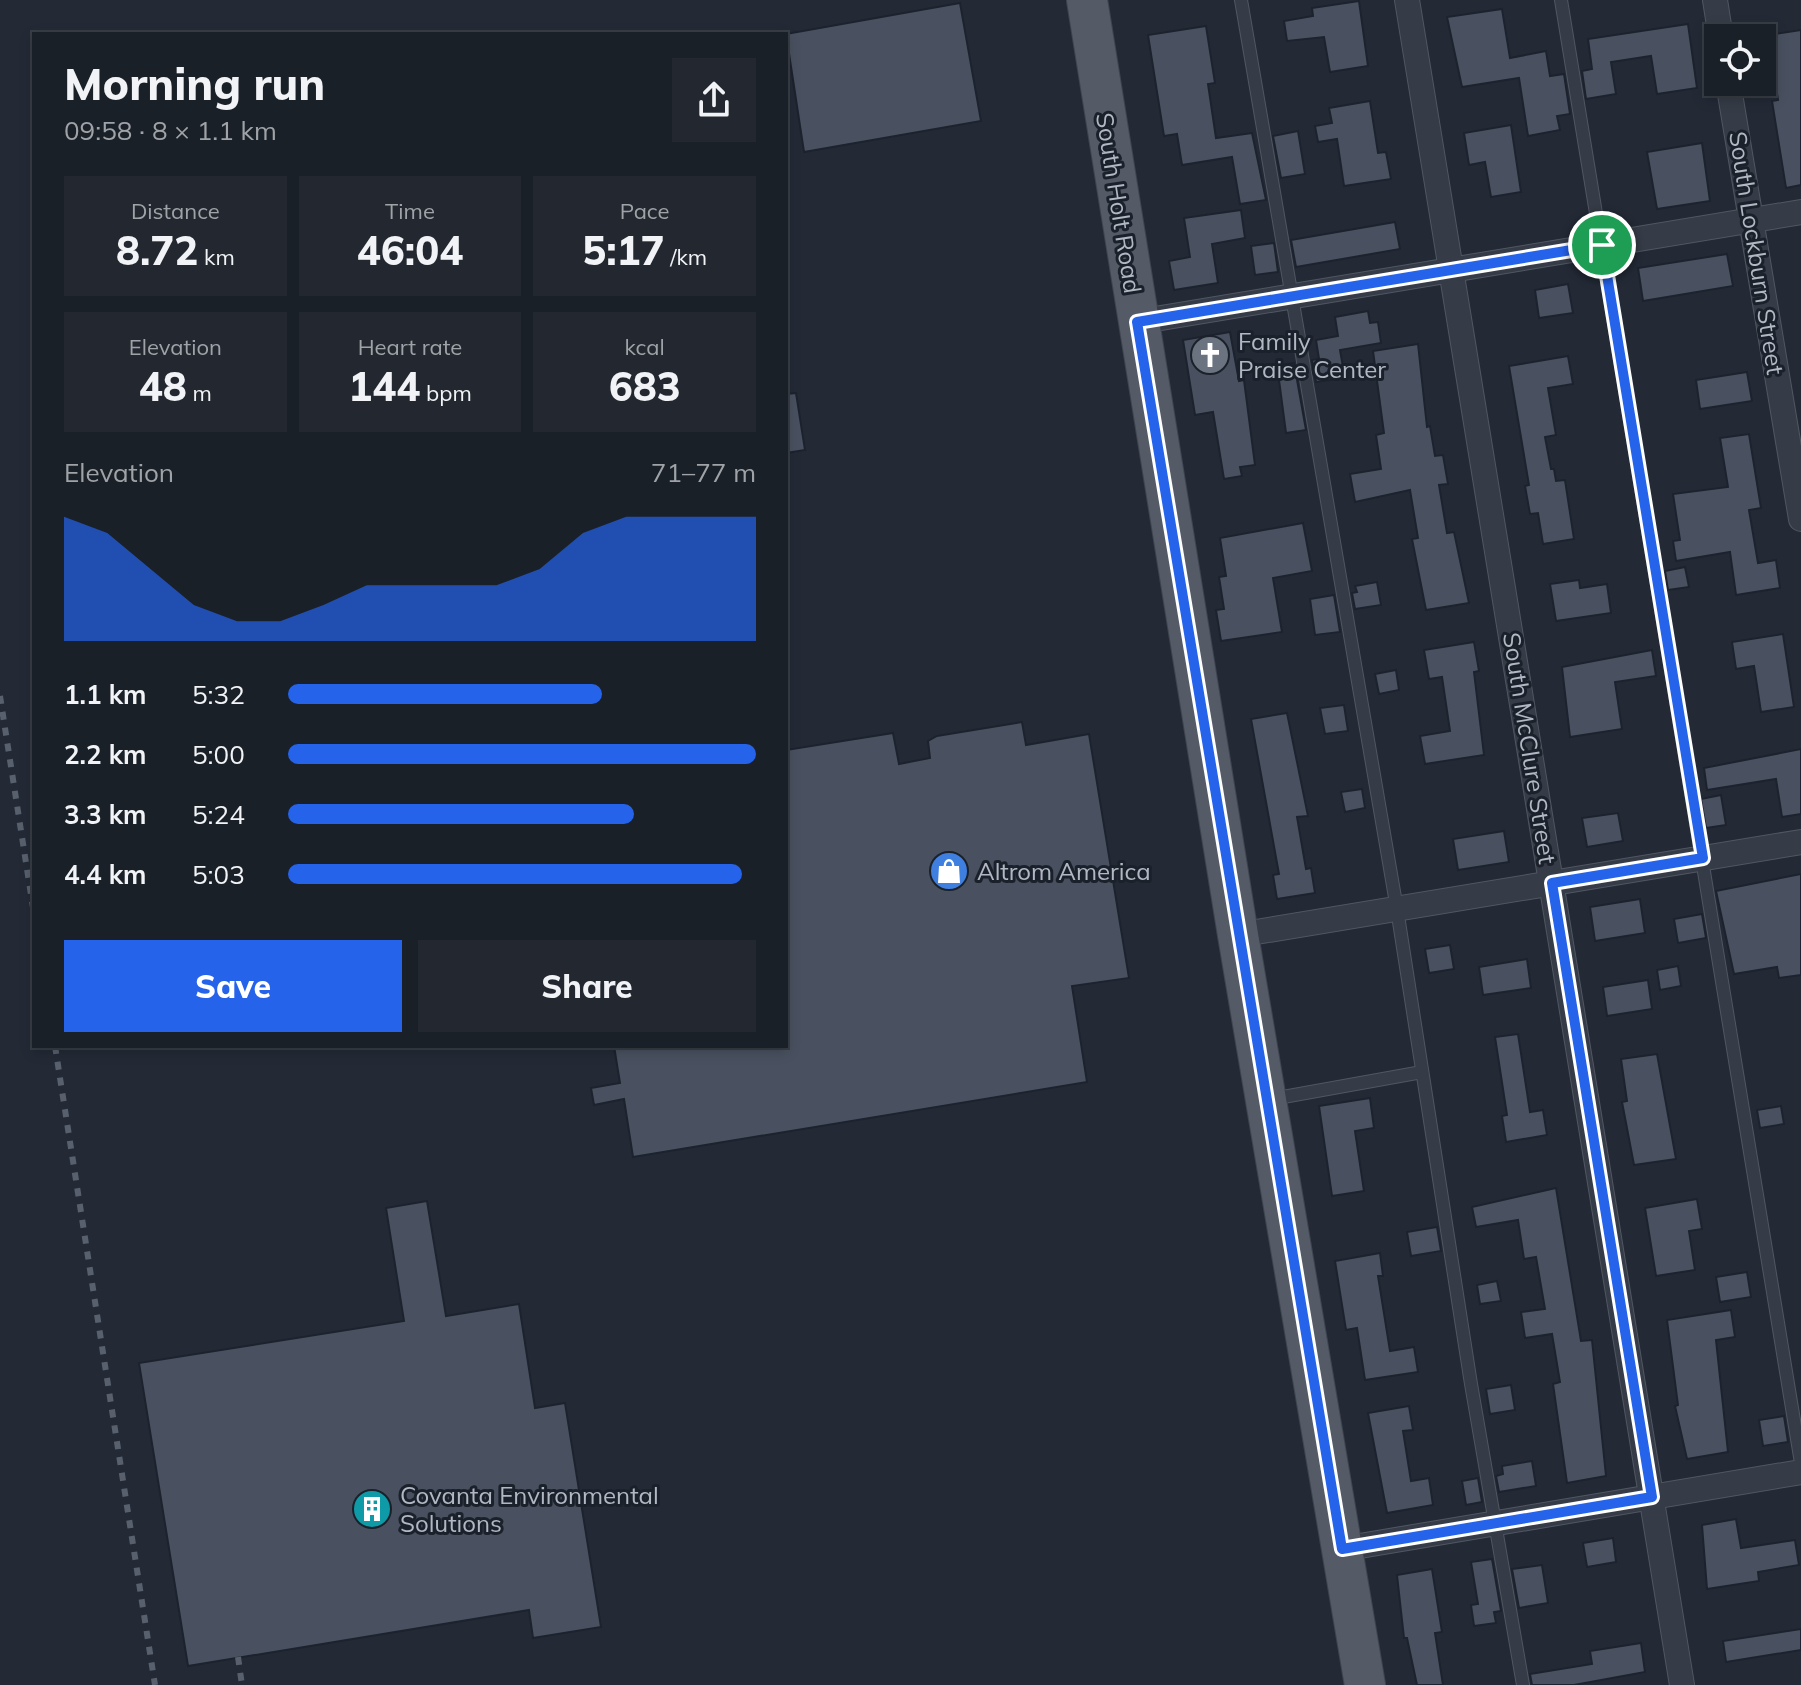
<!DOCTYPE html>
<html lang="en">
<head>
<meta charset="utf-8">
<style>
  :root { --surface:#1a2028; --page:#232830; --text:#f1f3f6; --muted:#9fa3a8; --line:#383e45; --accent:#2563eb }
  body { margin:0; font-family:Mulish,sans-serif; background:var(--page); color:var(--text); height:100vh; display:flex; flex-direction:column; font-size:30px; white-space:nowrap }
  * { box-sizing:border-box; margin:0 }
  p { font-size:26px; color:var(--muted) }
  .icon { flex:none; width:44px; height:44px; fill:none; stroke:currentColor; stroke-width:2; stroke-linecap:round; stroke-linejoin:round }
  .map { position:relative; flex:1; overflow:hidden }
  .drawer { position:absolute; left:32px; top:32px; width:756px; height:1016px; display:flex; flex-direction:column; background:var(--surface); border-radius:0px; box-shadow:0 4px 12px #0003,0 0 0 2px var(--line) }
  .drawer>* { flex:none }
  .buttons { position:absolute; left:1704px; top:24px; display:grid; gap:16px }
  .buttons a { display:grid; place-items:center; width:72px; height:72px; border-radius:0px; background:var(--surface); box-shadow:0 4px 12px #0003,0 0 0 2px var(--line); font-size:40px }
  .pin { position:absolute; display:grid; place-items:center; width:68px; height:68px; color:#fff; margin:-34px; border:4px solid #fff; border-radius:50%; box-shadow:0 2px 8px #0007 }
  .round { display:grid; place-items:center; flex:none; width:84px; height:84px; border-radius:0px; background:var(--page) }
  .summary { display:flex; align-items:center; justify-content:space-between; height:136px; padding:0 32px }
  h1 { font-size:44px; font-weight:800; line-height:60px }
  .metrics { display:grid; grid-template-columns:repeat(3,1fr); gap:12px; height:136px; padding:8px 32px }
  .metrics div { display:grid; align-content:center; border-radius:0px; background:var(--page); text-align:center }
  .metrics b { font-size:40px; font-weight:800 }
  .metrics small { font-size:22px; font-weight:400 }
  .metrics p { font-size:22px }
  .chart { height:224px; padding:16px 32px }
  .chart p { display:flex; justify-content:space-between }
  .chart svg { width:100%; height:144px; margin-top:8px; fill:var(--accent); opacity:.7 }
  .cta { display:flex; gap:16px; margin-top:auto; padding:16px 32px }
  .cta a { flex:1; height:92px; border-radius:0px; background:var(--accent); color:#fff; font-size:32px; font-weight:800; line-height:92px; text-align:center }
  .cta a+a { background:var(--page); color:var(--text) }
  ul { padding:0 32px; list-style:none; font-size:26px }
  li { display:grid; grid-template-columns:128px 96px 1fr; align-items:center; height:60px }
  li i { height:20px; border-radius:10px; background:var(--accent) }
  .map>svg:first-child { display:block }
  .building { fill:#495160; stroke:#1d232e; stroke-width:2 }
  .lines { fill:none; stroke-linecap:round; stroke-linejoin:round }
  .lane-casing { stroke:#515762; stroke-width:14 }
  .street-casing { stroke:#515762; stroke-width:26 }
  .primary-casing { stroke:#3f4550; stroke-width:42 }
  .lane { stroke:#363c47; stroke-width:12 }
  .street { stroke:#363c47; stroke-width:24 }
  .primary { stroke:#545b67; stroke-width:40 }
  .rail { stroke:#58606e; stroke-width:6; stroke-dasharray:8 8; stroke-linecap:butt }
  .route-casing { stroke:#fff; stroke-width:16 }
  .route { stroke:#2563eb; stroke-width:10 }
  .labels { text-anchor:middle; dominant-baseline:central; stroke-width:6; stroke-linejoin:round; paint-order:stroke }
  .street-label { font-size:24px; fill:#b1b7c3; stroke:#1b212b }
  .poi-label { font-size:24px; fill:#b1b7c3; stroke:#1b212b; text-anchor:start }
</style>
</head>
<body>
<div class="map">
<svg width="1801" height="1685" viewBox="0 0 1801 1685">
  <rect width="100%" height="100%" fill="#232a36"/>
  <g class="building">
    <polygon points="1359,1 1368,66 1330,72 1324,37 1287,41 1284,21 1313,16 1312,8"/>
    <polygon points="960,3 981,121 804,152 786,34"/>
    <polygon points="1502,9 1510,58 1546,51 1550,76 1564,74 1570,114 1557,116 1560,130 1528,136 1519,78 1462,87 1447,17"/>
    <polygon points="1688,24 1697,88 1657,94 1651,56 1611,62 1616,94 1586,99 1582,71 1592,69 1588,39"/>
    <polygon points="1206,26 1215,83 1208,84 1216,138 1252,133 1266,200 1240,204 1232,157 1182,165 1177,134 1164,136 1148,35"/>
    <polygon points="1801,30 1801,185 1786,188 1772,101 1778,100 1768,35"/>
    <polygon points="1370,101 1378,153 1386,152 1391,179 1344,186 1337,139 1318,142 1315,126 1332,123 1329,108"/>
    <polygon points="1511,125 1521,192 1491,197 1485,162 1469,165 1464,133"/>
    <polygon points="1298,131 1305,174 1281,178 1273,136"/>
    <polygon points="1702,143 1710,201 1657,209 1647,152"/>
    <polygon points="1241,210 1245,238 1212,244 1218,283 1174,290 1169,261 1190,257 1184,218"/>
    <polygon points="1395,222 1400,249 1296,267 1291,240"/>
    <polygon points="1274,243 1278,272 1255,275 1251,246"/>
    <polygon points="1727,254 1733,286 1643,301 1638,268"/>
    <polygon points="1568,284 1573,313 1539,318 1535,290"/>
    <polygon points="1368,311 1370,323 1378,322 1381,343 1340,350 1345,378 1316,382 1312,360 1319,359 1316,340 1338,336 1335,317"/>
    <polygon points="1230,332 1239,381 1244,380 1255,465 1240,467 1242,476 1224,479 1213,412 1195,415 1183,340"/>
    <polygon points="1418,344 1427,427 1430,426 1435,456 1443,455 1448,484 1439,485 1447,533 1454,532 1469,603 1426,610 1412,539 1418,538 1410,490 1355,502 1350,474 1381,469 1376,435 1384,433 1373,351"/>
    <polygon points="1568,356 1573,384 1548,388 1556,435 1545,437 1551,469 1554,469 1556,481 1565,480 1574,539 1543,544 1538,513 1530,514 1525,486 1529,485 1509,366"/>
    <polygon points="1294,363 1306,430 1286,433 1277,365"/>
    <polygon points="1747,372 1752,401 1700,409 1696,380"/>
    <polygon points="796,393 805,450 786,453 786,394"/>
    <polygon points="1749,434 1761,508 1749,510 1758,563 1776,560 1780,588 1736,595 1730,552 1676,561 1673,541 1680,540 1673,494 1728,487 1720,438"/>
    <polygon points="1303,523 1312,571 1273,578 1282,632 1221,641 1216,610 1224,609 1219,577 1226,576 1220,538"/>
    <polygon points="1685,567 1689,587 1668,590 1665,571"/>
    <polygon points="1579,580 1580,588 1607,584 1611,613 1556,621 1550,584"/>
    <polygon points="1377,582 1381,605 1355,609 1352,593 1357,592 1355,586"/>
    <polygon points="1334,595 1340,632 1315,635 1310,599"/>
    <polygon points="1783,634 1794,707 1761,712 1754,666 1736,669 1732,642"/>
    <polygon points="1474,642 1479,671 1474,672 1484,755 1425,764 1420,736 1450,731 1442,677 1429,679 1424,650"/>
    <polygon points="1652,650 1656,676 1615,682 1622,729 1570,737 1562,667"/>
    <polygon points="1396,670 1399,690 1379,694 1375,674"/>
    <polygon points="1344,705 1348,731 1325,734 1320,708"/>
    <polygon points="1287,713 1308,816 1297,817 1306,869 1311,868 1315,893 1277,899 1273,875 1279,874 1251,719"/>
    <polygon points="1022,722 1026,745 1089,734 1129,978 1072,986 1087,1082 633,1157 624,1099 594,1105 591,1088 620,1083 614,1046 786,1046 786,750 893,733 899,764 930,758 928,741 937,736"/>
    <polygon points="1801,749 1801,814 1782,817 1776,779 1707,790 1704,768"/>
    <polygon points="1362,789 1365,808 1345,812 1341,792"/>
    <polygon points="1721,795 1726,825 1706,828 1701,799"/>
    <polygon points="1618,813 1623,841 1587,847 1582,818"/>
    <polygon points="1504,831 1509,862 1458,870 1453,839"/>
    <polygon points="1801,874 1801,975 1779,978 1777,967 1734,974 1716,891"/>
    <polygon points="1640,899 1645,933 1595,941 1590,907"/>
    <polygon points="1702,914 1706,938 1678,943 1674,919"/>
    <polygon points="1450,945 1454,969 1429,973 1425,949"/>
    <polygon points="1527,959 1531,988 1483,995 1479,967"/>
    <polygon points="1678,966 1681,986 1660,990 1657,970"/>
    <polygon points="1648,980 1652,1009 1607,1016 1603,987"/>
    <polygon points="1518,1034 1530,1112 1543,1110 1547,1135 1506,1142 1502,1116 1507,1115 1495,1037"/>
    <polygon points="1657,1054 1676,1159 1634,1165 1622,1102 1627,1101 1621,1059"/>
    <polygon points="1370,1098 1374,1128 1355,1131 1364,1191 1332,1196 1319,1106"/>
    <polygon points="1781,1106 1784,1124 1760,1128 1757,1110"/>
    <polygon points="1556,1188 1581,1341 1592,1340 1606,1476 1567,1483 1553,1384 1560,1382 1552,1334 1525,1338 1521,1312 1545,1309 1536,1257 1524,1259 1518,1220 1476,1227 1472,1207"/>
    <polygon points="1697,1199 1702,1229 1689,1231 1695,1270 1656,1276 1645,1208"/>
    <polygon points="427,1201 446,1316 519,1304 535,1408 565,1403 601,1627 533,1638 529,1610 188,1666 139,1363 404,1321 386,1208"/>
    <polygon points="1437,1227 1441,1251 1411,1256 1407,1232"/>
    <polygon points="1380,1253 1383,1276 1378,1276 1390,1351 1414,1347 1418,1372 1365,1380 1357,1328 1346,1330 1335,1261"/>
    <polygon points="1747,1272 1751,1297 1720,1302 1716,1277"/>
    <polygon points="1497,1281 1501,1301 1480,1304 1477,1285"/>
    <polygon points="1731,1310 1735,1337 1716,1340 1728,1452 1687,1459 1675,1406 1678,1405 1667,1320"/>
    <polygon points="1511,1385 1515,1410 1490,1414 1486,1389"/>
    <polygon points="1409,1406 1413,1430 1403,1431 1411,1481 1429,1478 1433,1505 1387,1513 1368,1413"/>
    <polygon points="1784,1416 1788,1442 1763,1446 1759,1420"/>
    <polygon points="1532,1461 1536,1486 1499,1492 1496,1476 1503,1474 1502,1466"/>
    <polygon points="1478,1478 1482,1502 1466,1505 1462,1481"/>
    <polygon points="1736,1519 1741,1548 1795,1540 1799,1565 1758,1572 1759,1581 1707,1589 1702,1525"/>
    <polygon points="1613,1538 1616,1562 1587,1567 1583,1543"/>
    <polygon points="1492,1559 1501,1611 1494,1612 1496,1623 1474,1626 1471,1605 1478,1604 1471,1562"/>
    <polygon points="1542,1565 1548,1603 1519,1608 1512,1569"/>
    <polygon points="1432,1569 1442,1632 1435,1633 1443,1685 1417,1685 1407,1638 1404,1638 1397,1575"/>
    <polygon points="1801,1629 1801,1650 1726,1662 1723,1641"/>
    <polygon points="1641,1643 1645,1672 1574,1685 1532,1685 1530,1674 1592,1664 1590,1651"/>
  </g>
  <g class="lines">
    <g class="lane-casing">
      <g id="lane">
        <polyline points="1241,0 1397,909 1471,1384 1523,1685"/>
        <polyline points="1561,0 1801,1463"/>
        <polyline points="1272,1099 1422,1072"/>
      </g>
    </g>
    <g class="street-casing">
      <g id="street">
        <polyline points="1407,0 1682,1685"/>
        <polyline points="1715,0 1721,38"/>
        <polyline points="1728,82 1801,519"/>
        <polyline points="1137,322 1801,212"/>
        <polyline points="1238,935 1801,842"/>
        <polyline points="1342,1549 1801,1472"/>
      </g>
    </g>
    <g class="primary-casing">
      <polyline id="primary" points="1087,0 1238,935 1365,1685"/>
    </g>
    <use href="#lane" class="lane"/>
    <use href="#street" class="street"/>
    <use href="#primary" class="primary"/>
    <g class="rail">
      <polyline points="0,696 34,914"/>
      <polyline points="55,1046 155,1685"/>
      <polyline points="238,1657 242,1685"/>
    </g>
  </g>
  <g class="lines">
    <g class="route-casing">
      <polygon id="route" points="1602,245 1703,858 1552,883 1652,1497 1342,1549 1137,322"/>
    </g>
    <use href="#route" class="route"/>
  </g>
  <defs>
    <g id="church-disc" transform="scale(2)"><circle r="9.5" fill="#6b7280" stroke="#1b212b"/><path d="M-1.2-6h2.4v3.5h3.3v2.4h-3.3V6h-2.4V-.1h-3.3v-2.4h3.3Z" fill="#fff"/></g>
    <g id="shop-disc" transform="scale(2)"><circle r="9.5" fill="#3f7fe0" stroke="#1b212b"/><path d="M-5-2.5h2.3a2.7 3.5 0 0 1 5.4 0H5L5.5 6h-11ZM-1.5-2.5h3a1.5 2.3 0 0 0-3 0Z" fill="#fff"/></g>
    <g id="building-disc" transform="scale(2)"><circle r="9.5" fill="#0f9aa8" stroke="#1b212b"/><path d="M-4-6H4V6H1V3H-1V6H-4ZM-2.5-4.3h1.7v1.8h-1.7ZM.8-4.3h1.7v1.8H.8ZM-2.5-1h1.7V.8h-1.7ZM.8-1h1.7V.8H.8Z" fill="#fff"/></g>
  </defs>
  <g fill-rule="evenodd">
    <use href="#church-disc" x="1210" y="355"/>
    <use href="#shop-disc" x="949" y="871"/>
    <use href="#building-disc" x="372" y="1509"/>
  </g>
  <g class="labels">
    <g class="street-label">
      <text transform="translate(1119 203) rotate(81)">South Holt Road</text>
      <text transform="translate(1757 253) rotate(81)">South Lockburn Street</text>
      <text transform="translate(1530 748) rotate(81)">South McClure Street</text>
    </g>
    <g class="poi-label">
      <text x="1238" y="341">Family<tspan x="1238" dy="28">Praise Center</tspan></text>
      <text x="977" y="871">Altrom America</text>
      <text x="400" y="1495">Covanta Environmental<tspan x="400" dy="28">Solutions</tspan></text>
    </g>
  </g>
</svg>
<div class="buttons">
<a><svg class="icon" aria-label="locate" viewBox="0 0 24 24"><circle cx="12" cy="12" r="6"/><path d="M12 2v4M12 18v4M2 12h4M18 12h4"/></svg></a>
</div>
<div class="pin" style="left:1602px;top:245px;background:#1e9e55"><svg class="icon" aria-label="arrive" viewBox="0 0 24 24"><path d="M6 21V4h12l-3 4 3 4H6"/></svg></div>
<section class="drawer">
<div class="summary"><div><h1>Morning run</h1><p>09:58 · 8 × 1.1 km</p></div><a class="round"><svg class="icon" aria-label="share" viewBox="0 0 24 24"><path d="M12 15V3M7 8l5-5 5 5M5 13v7h14v-7"/></svg></a></div>
<div class="metrics">
<div><p>Distance</p><b>8.72<small> km</small></b></div>
<div><p>Time</p><b>46:04</b></div>
<div><p>Pace</p><b>5:17<small> /km</small></b></div>
</div>
<div class="metrics">
<div><p>Elevation</p><b>48<small> m</small></b></div>
<div><p>Heart rate</p><b>144<small> bpm</small></b></div>
<div><p>kcal</p><b>683</b></div>
</div>
<div class="chart"><p><span>Elevation</span>71–77 m</p>
<svg viewBox="0 0 160 44" preserveAspectRatio="none"><path d="M0 44V6L10 11L20 22L30 33L40 38L50 38L60 33L70 27L80 27L90 27L100 27L110 22L120 11L130 6L140 6L150 6L160 6V44z"/></svg>
</div>
<ul>
<li><b>1.1 km</b>5:32<i style="width:67%"></i></li>
<li><b>2.2 km</b>5:00<i style="width:100%"></i></li>
<li><b>3.3 km</b>5:24<i style="width:74%"></i></li>
<li><b>4.4 km</b>5:03<i style="width:97%"></i></li>
</ul>
<div class="cta"><a>Save</a><a>Share</a></div>
</section>
</div>
</body>
</html>
